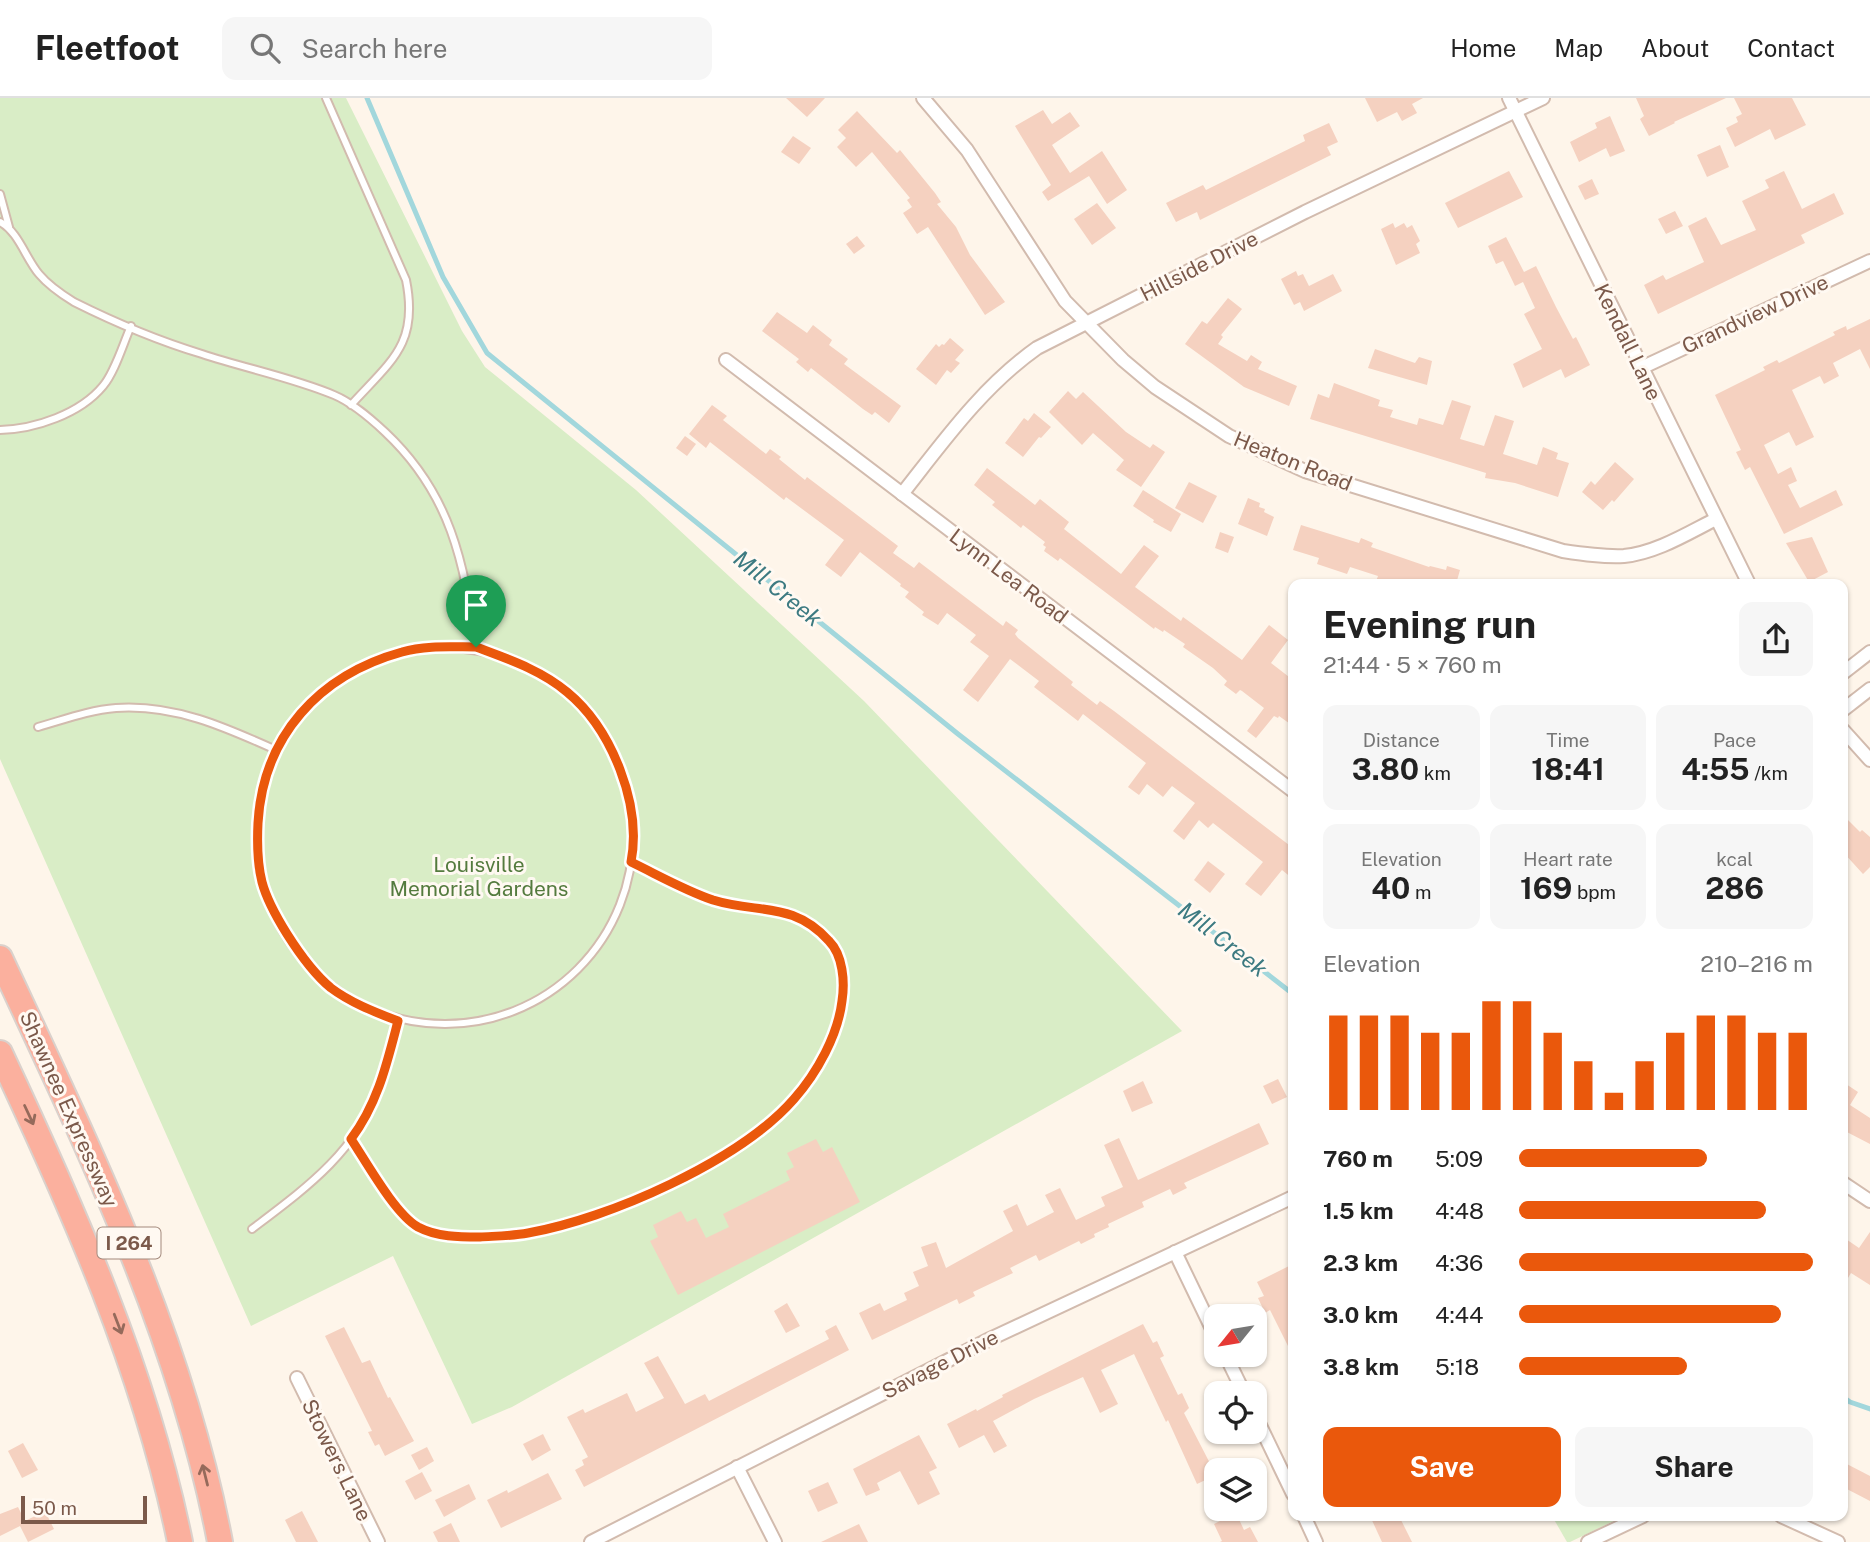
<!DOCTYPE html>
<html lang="en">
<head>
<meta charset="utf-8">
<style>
  :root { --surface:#fff; --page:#f6f6f6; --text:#222; --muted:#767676; --line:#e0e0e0; --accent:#ea580c }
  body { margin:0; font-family:"Public Sans",sans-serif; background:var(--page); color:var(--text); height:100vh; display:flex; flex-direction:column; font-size:26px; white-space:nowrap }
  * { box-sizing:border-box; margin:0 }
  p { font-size:23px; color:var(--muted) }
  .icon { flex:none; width:38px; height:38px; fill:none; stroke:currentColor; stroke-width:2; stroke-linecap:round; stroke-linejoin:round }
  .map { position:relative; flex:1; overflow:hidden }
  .panel { position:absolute; left:1288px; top:481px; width:560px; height:942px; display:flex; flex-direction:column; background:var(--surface); border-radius:14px; box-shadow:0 2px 5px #0004 }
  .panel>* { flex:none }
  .needle { width:46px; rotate:240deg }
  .controls { position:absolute; left:1204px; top:1206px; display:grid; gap:14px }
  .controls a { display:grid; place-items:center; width:63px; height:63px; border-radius:14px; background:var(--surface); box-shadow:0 2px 5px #0004; font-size:35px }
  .scale { position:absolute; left:21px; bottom:18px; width:126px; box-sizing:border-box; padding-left:7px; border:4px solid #7b594a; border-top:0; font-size:19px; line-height:24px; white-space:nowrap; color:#7b594a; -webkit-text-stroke:5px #fff9f2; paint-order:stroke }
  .pin { position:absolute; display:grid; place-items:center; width:60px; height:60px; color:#fff; margin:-72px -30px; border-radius:50% 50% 50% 0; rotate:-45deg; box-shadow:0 0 7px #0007 }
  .pin .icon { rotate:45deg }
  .round { display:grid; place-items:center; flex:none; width:74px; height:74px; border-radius:14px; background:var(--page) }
  .headline { display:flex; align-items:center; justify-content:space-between; height:119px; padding:0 35px }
  h1 { font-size:38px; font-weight:700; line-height:52px }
  .stats { display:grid; grid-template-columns:repeat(3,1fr); gap:10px; height:119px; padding:7px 35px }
  .stats div { display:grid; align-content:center; border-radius:14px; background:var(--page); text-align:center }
  .stats b { font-size:30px; font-weight:700 }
  .stats small { font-size:19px; font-weight:400 }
  .stats p { font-size:19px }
  .chart { height:196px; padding:14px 35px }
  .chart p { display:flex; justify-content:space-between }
  .chart svg { width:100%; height:126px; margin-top:7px; stroke:var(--accent); stroke-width:6 }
  .primary-button { display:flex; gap:14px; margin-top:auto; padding:14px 35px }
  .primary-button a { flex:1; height:80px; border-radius:14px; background:var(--accent); color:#fff; font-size:28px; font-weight:700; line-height:80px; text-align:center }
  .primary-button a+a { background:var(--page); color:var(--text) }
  ul { padding:0 35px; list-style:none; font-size:23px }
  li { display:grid; grid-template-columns:112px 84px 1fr; align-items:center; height:52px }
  li i { height:18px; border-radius:9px; background:var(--accent) }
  header { display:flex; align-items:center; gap:42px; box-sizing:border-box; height:98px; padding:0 35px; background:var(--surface); border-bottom:2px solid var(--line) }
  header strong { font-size:33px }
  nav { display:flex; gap:38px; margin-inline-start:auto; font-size:24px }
  .search { width:490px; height:63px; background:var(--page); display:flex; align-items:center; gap:18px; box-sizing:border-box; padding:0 24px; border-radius:14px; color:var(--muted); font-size:26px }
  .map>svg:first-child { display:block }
  .green { fill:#d9edc6 }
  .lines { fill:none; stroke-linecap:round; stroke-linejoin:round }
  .stream { stroke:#a2d7dc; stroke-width:5 }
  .building { fill:#f5d1c0 }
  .lane-casing { stroke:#d2bbae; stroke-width:10 }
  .street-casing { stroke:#d2bbae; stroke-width:16 }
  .highway-casing { stroke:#dad1cc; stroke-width:28 }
  .lane { stroke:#fff; stroke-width:6 }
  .street { stroke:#fff; stroke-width:12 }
  .highway { stroke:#fbb09e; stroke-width:24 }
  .oneway { stroke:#956a5b }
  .route-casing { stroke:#fff; stroke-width:14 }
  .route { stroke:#ea580c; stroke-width:9 }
  .labels { text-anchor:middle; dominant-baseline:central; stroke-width:6; stroke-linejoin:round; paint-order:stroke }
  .shield { fill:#fff9f2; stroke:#a3897c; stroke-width:2 }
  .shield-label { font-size:19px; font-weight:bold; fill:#7b594a }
  .street-label { font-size:21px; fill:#7b594a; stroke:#fff9f2 }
  .park-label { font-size:21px; fill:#547b3e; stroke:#fff9f2 }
  .water-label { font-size:23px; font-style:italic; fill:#3c7a81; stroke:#fff9f2 }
</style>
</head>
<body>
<header>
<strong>Fleetfoot</strong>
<div class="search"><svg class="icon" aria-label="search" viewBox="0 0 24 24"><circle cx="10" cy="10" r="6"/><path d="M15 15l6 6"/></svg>Search here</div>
<nav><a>Home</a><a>Map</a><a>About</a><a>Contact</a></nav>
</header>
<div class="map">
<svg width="1870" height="1444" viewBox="0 0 1870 1444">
  <rect width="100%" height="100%" fill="#fef5ea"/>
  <g class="green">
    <polygon points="0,0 346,0 462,233 485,269 636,392 864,603 1182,933 512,1309 472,1326 393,1158 251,1228 0,661"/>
    <polygon points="1552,1418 1624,1418 1570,1444 1567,1444"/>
  </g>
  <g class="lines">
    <g class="stream">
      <polyline points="367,0 443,179 487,255 958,636 1293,896"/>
      <polyline points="1843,1299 1850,1304 1870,1311"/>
    </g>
  </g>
  <g class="building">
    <polygon points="786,0 825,0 807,19"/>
    <polygon points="1365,0 1423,0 1412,6 1417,15 1402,23 1397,14 1377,24"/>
    <polygon points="1636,0 1726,0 1674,24 1675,25 1649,38 1640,21 1644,18"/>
    <polygon points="1734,0 1792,0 1806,27 1775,42 1770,31 1735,49 1726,30 1738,24 1736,19 1742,16"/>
    <polygon points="1043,12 1052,26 1070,14 1080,28 1052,47 1070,75 1102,53 1127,92 1107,106 1089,78 1048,103 1042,94 1051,87 1015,28"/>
    <polygon points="857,13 897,55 900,52 935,95 941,104 937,106 956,129 970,157 1005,204 985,217 928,129 917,136 903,115 912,109 907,102 910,100 872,54 856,69 837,49 846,40 838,32"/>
    <polygon points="1610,18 1625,53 1610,59 1606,50 1579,64 1570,44 1597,30 1595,25"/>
    <polygon points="1329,25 1338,44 1327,49 1331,57 1200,122 1197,114 1176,124 1166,105 1203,87 1206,92 1305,43 1303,37"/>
    <polygon points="793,38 811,50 799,66 781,54"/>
    <polygon points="1720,47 1729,69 1707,79 1697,57"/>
    <polygon points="1509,73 1523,99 1458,130 1445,105"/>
    <polygon points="1784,73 1802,111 1834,95 1844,116 1801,137 1805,145 1658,216 1644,187 1663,177 1666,182 1704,164 1688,128 1706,119 1721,147 1756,132 1742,103 1769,90 1765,82"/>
    <polygon points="1592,81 1599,96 1585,102 1578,88"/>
    <polygon points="1097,105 1116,130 1092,147 1074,121"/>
    <polygon points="1675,113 1683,128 1666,136 1658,121"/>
    <polygon points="1393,125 1395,130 1404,125 1407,130 1412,127 1420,143 1416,146 1420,155 1396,167 1381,131"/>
    <polygon points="857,138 865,148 854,156 846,146"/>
    <polygon points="1506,139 1524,174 1536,168 1556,209 1573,241 1576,239 1590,267 1565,280 1561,271 1523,290 1513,266 1542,251 1524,216 1535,210 1523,184 1515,188 1503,163 1496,166 1488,148"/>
    <polygon points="1296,173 1298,178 1303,176 1309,188 1333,176 1342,193 1304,213 1300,204 1294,207 1281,181"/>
    <polygon points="1228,200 1242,211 1221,237 1223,239 1218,246 1247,263 1251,257 1262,264 1258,271 1297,288 1289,308 1244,289 1185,246 1202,223 1207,226"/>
    <polygon points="777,214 807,235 813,227 832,242 829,247 848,261 844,266 901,308 889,325 875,314 872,317 863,311 811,270 808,274 796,264 799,261 762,233"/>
    <polygon points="1870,221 1870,271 1860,251 1833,265 1839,278 1824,286 1820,278 1792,292 1814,339 1796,348 1789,334 1764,347 1778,376 1791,369 1797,383 1788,387 1800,410 1836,392 1843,407 1784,436 1750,369 1745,372 1736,354 1741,352 1715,297 1765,272 1763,269 1777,262 1779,265 1835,237 1833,234 1846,228 1847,232"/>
    <polygon points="950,240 964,252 955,262 960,265 951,275 947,272 936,287 916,271 936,246 939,249 942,246 944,247"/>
    <polygon points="1375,251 1415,265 1419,259 1432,263 1427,287 1368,270"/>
    <polygon points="1334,285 1380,302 1378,308 1393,312 1390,319 1417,327 1419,320 1443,327 1452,302 1471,308 1460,341 1484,348 1495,317 1514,323 1503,356 1537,367 1543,349 1558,355 1556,361 1569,365 1558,399 1515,385 1485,380 1486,375 1310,321 1318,296 1329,300"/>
    <polygon points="1068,293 1076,301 1083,294 1126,334 1150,350 1153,346 1165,354 1141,389 1116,372 1124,362 1093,335 1082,347 1049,314"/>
    <polygon points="712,307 727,318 723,322 766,356 770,351 781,359 779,361 805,382 807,379 898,448 893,455 914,470 919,464 1003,528 1006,523 1018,532 1015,536 1018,540 1073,584 1071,587 1097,607 1100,603 1114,613 1293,750 1293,781 1282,772 1261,798 1245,786 1263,764 1213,725 1208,730 1199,722 1184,742 1173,733 1195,705 1172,688 1163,699 1147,686 1139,697 1128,689 1146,665 1083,616 1078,623 1034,589 1039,583 1010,561 978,604 963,592 989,558 970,544 976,537 947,515 938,527 922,517 924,514 905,499 909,494 900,488 901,486 860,454 841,479 825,467 844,442 786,399 784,402 710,344 706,350 689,336"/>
    <polygon points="1034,315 1051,329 1041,340 1039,339 1023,359 1005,345 1024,320 1028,323"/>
    <polygon points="685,338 696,346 687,358 676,350"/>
    <polygon points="1615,364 1634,381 1614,404 1612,402 1603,412 1582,394 1591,383 1595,387"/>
    <polygon points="987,370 1035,407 1040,401 1069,424 1064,431 1121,476 1144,447 1159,458 1135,489 1181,523 1183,519 1242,562 1269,527 1288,542 1271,565 1293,582 1293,628 1279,618 1278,620 1274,618 1256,640 1247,633 1264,610 1242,593 1240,592 1236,596 1224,587 1227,583 1213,570 1183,549 1185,546 1164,532 1163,534 1155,529 1154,531 1060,460 1058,463 1044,453 1046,449 1043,447 1045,444 1023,427 1021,430 992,407 995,404 974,387"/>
    <polygon points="1189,384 1217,398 1203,425 1175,410"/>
    <polygon points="1143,392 1181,416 1171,434 1153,424 1154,422 1133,408"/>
    <polygon points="1248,400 1260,405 1259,409 1265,411 1264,414 1274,419 1267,438 1238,426"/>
    <polygon points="1301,427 1359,445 1361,440 1373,445 1371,449 1429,469 1430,468 1446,472 1447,468 1460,472 1456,486 1403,486 1390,482 1389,486 1375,486 1378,478 1350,469 1347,476 1317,466 1319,460 1293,452"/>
    <polygon points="1220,434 1234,439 1228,455 1215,450"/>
    <polygon points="1812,439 1828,474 1809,484 1786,445"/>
    <polygon points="1843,717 1860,734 1862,732 1870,739 1870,769 1863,776 1843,754"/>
    <polygon points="1208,763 1225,776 1210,795 1194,782"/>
    <polygon points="1278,981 1287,999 1272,1006 1263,988"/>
    <polygon points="1143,983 1153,1005 1132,1014 1123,993"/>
    <polygon points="1843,984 1858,994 1850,1007 1870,1020 1870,1046 1843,1032"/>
    <polygon points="1259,1025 1269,1046 1184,1085 1187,1090 1173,1097 1170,1091 1142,1104 1144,1109 1108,1126 1109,1129 1094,1136 1095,1139 1081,1146 1079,1143 1039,1163 1036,1157 1010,1170 1013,1175 973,1194 975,1198 959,1206 957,1201 872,1242 859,1215 880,1205 884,1213 907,1202 904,1195 919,1188 913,1174 928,1168 921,1149 936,1144 946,1170 1013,1133 1003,1113 1017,1106 1027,1128 1054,1114 1045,1097 1060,1090 1076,1122 1105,1108 1101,1099 1123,1089 1104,1047 1119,1040 1138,1082"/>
    <polygon points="816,1041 823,1054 832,1049 860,1104 678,1197 650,1143 658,1139 653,1127 681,1113 687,1124 696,1120 706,1140 729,1129 723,1116 790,1082 786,1073 794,1069 787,1055"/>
    <polygon points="1870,1134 1870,1187 1851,1175 1843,1188 1843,1139 1859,1150"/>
    <polygon points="1293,1166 1293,1258 1270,1212 1265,1215 1258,1200 1264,1198 1257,1184"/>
    <polygon points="787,1205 800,1228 786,1235 774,1213"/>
    <polygon points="1143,1226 1153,1245 1157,1243 1164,1258 1160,1260 1178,1297 1182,1295 1189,1310 1184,1315 1216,1377 1197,1386 1168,1322 1166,1324 1134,1256 1101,1272 1118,1306 1100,1315 1083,1279 1034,1301 993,1323 1007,1348 994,1355 984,1337 959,1350 947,1326 976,1311 977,1313 1003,1299 1002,1297"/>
    <polygon points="836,1227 849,1252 584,1389 575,1372 584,1367 582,1362 588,1359 567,1319 583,1311 585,1315 627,1295 636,1314 664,1300 644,1265 658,1258 685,1306 705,1296 709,1303 829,1241 825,1233"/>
    <polygon points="344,1229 362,1265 370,1262 388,1300 390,1299 414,1343 385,1358 379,1346 375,1348 368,1334 372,1333 325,1238"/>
    <polygon points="543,1336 551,1352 532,1363 523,1346"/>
    <polygon points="919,1337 937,1370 929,1374 940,1396 918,1407 900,1373 877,1385 880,1392 866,1398 853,1371"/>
    <polygon points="23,1345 38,1372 22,1380 8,1353"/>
    <polygon points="427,1349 434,1363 419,1372 411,1357"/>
    <polygon points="1843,1364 1870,1378 1870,1403 1843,1389"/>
    <polygon points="422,1374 432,1393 415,1402 405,1383"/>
    <polygon points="548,1375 562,1401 501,1430 487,1402 507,1392 508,1395"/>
    <polygon points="828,1384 838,1405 818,1414 808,1393"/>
    <polygon points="469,1386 476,1401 444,1419 435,1402"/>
    <polygon points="18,1409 25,1423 45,1413 54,1431 28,1444 20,1428 0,1438 0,1416"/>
    <polygon points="302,1413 318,1444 296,1444 285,1422"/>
    <polygon points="1236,1415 1244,1432 1250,1429 1258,1444 1220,1444 1222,1443 1214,1426"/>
    <polygon points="1370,1418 1399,1418 1412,1444 1382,1444"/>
    <polygon points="451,1425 460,1444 438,1444 433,1434"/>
    <polygon points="859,1426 868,1444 821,1444"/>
  </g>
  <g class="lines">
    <g class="lane-casing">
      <g id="lane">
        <path d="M326,0L406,182C419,246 391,263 351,307"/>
        <polyline points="0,96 9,129"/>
        <path d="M0,124C18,133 26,161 39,176C49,188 61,196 74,204C114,224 159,243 202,256C244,270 294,280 334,297C353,305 370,320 385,334C451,396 464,464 476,549"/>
        <path d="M0,332C35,331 80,316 103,288C115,274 123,246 131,228"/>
        <circle cx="445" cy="738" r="188"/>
        <path d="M38,629C63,622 89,612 116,610C174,606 225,629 276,652"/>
        <path d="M351,1041C367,1065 395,1116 418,1129C437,1139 459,1139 480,1139C496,1138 512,1138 528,1135C608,1121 740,1063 794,1001C817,975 838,937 843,903C845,884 843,857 829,843C794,803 758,816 713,802C684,792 658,777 631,764"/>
        <path d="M252,1131C306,1090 354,1056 380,990C389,969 392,945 398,923"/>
      </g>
    </g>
    <g class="street-casing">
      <g id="street">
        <path d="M923,0L967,52L1065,203L1123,262L1155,289L1229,338L1305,373L1563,453C1583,456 1603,459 1624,458C1656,455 1688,435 1716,421"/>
        <polyline points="1509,0 1749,486"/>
        <polyline points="726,262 1293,693"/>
        <polyline points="1641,270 1870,163"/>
        <path d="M902,396C943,344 982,289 1037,250L1305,114L1543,0"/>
        <polyline points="1843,575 1870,554"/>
        <polyline points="1843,612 1870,591"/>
        <polyline points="1843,632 1870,662"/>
        <polyline points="1843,1085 1870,1103"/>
        <polyline points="1175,1154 1216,1239"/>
        <polyline points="1225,1256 1244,1295"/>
        <polyline points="297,1280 378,1444"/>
        <polyline points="1255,1317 1293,1396"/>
        <polyline points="737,1369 775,1444"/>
        <polyline points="1304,1418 1316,1444"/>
        <polyline points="1781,1418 1838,1444"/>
        <polyline points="591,1444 990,1241 1293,1099"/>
        <polyline points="1588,1444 1643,1418"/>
      </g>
    </g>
    <g class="highway-casing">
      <g id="highway">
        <path d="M0,860C88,1049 181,1238 220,1444"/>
        <path d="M0,955C74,1113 145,1272 180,1444"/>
      </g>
    </g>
    <use href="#lane" class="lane"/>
    <use href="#street" class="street"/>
    <use href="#highway" class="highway"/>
  </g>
  <defs><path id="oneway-shaft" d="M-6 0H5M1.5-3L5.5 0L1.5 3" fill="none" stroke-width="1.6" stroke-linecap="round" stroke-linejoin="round" transform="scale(1.75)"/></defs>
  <g class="oneway">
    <use href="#oneway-shaft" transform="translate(29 1017) rotate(65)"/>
    <use href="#oneway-shaft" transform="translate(118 1226) rotate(69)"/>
    <use href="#oneway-shaft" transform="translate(205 1377) rotate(-104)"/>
  </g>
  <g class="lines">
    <g class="route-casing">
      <path id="route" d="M476,549C508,561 541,572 567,594C612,631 642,707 631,764C658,777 684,792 713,802C758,816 793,803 829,843C843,857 845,884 842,903C838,937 817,975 794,1001C740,1063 608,1121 528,1135C512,1138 496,1138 480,1139C459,1139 437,1139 418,1129C395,1116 367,1065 351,1041C378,1005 387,965 398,923C375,914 351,905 331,890C314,876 299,855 287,836C277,820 267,803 262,784C257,764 257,745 258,725C263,638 319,577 402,554C425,547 452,549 476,549Z"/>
    </g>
    <use href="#route" class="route"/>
  </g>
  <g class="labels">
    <rect class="shield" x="97.5" y="1129.5" width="63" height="31" rx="5"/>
    <g class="shield-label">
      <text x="129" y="1145">I 264</text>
    </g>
    <g class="street-label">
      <text transform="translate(1199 168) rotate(-27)">Hillside Drive</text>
      <text transform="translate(1755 216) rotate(-25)">Grandview Drive</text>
      <text transform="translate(1628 244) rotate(64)">Kendall Lane</text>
      <text transform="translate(1293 363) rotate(22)">Heaton Road</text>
      <text transform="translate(1009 478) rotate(37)">Lynn Lea Road</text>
      <text transform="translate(69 1011) rotate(66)">Shawnee Expressway</text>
      <text transform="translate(940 1266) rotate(-27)">Savage Drive</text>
      <text transform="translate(337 1362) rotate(64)">Stowers Lane</text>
    </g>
    <g class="park-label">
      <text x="479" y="766">Louisville<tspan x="479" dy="24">Memorial Gardens</tspan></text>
    </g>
    <g class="water-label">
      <text transform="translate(778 490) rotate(39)">Mill Creek</text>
      <text transform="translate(1223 841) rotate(38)">Mill Creek</text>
    </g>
  </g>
</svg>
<div class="controls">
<a><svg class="needle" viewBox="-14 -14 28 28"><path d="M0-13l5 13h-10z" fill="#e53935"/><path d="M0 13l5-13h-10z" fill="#767676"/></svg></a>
<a><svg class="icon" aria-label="locate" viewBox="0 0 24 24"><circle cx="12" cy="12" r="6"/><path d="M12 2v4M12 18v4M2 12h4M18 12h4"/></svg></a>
<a><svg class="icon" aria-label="layers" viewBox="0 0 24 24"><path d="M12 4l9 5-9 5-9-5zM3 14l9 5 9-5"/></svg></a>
</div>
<div class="scale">50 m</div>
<div class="pin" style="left:476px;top:549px;background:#1e9e55"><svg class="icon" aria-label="arrive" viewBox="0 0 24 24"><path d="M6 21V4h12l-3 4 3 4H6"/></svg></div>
<section class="panel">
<div class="headline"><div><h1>Evening run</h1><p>21:44 · 5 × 760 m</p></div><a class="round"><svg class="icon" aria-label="share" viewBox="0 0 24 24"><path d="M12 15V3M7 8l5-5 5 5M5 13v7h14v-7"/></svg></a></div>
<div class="stats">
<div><p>Distance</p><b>3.80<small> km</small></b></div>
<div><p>Time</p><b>18:41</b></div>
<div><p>Pace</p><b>4:55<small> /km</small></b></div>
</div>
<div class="stats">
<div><p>Elevation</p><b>40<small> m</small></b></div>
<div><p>Heart rate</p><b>169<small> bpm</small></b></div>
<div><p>kcal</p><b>286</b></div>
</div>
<div class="chart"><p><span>Elevation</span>210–216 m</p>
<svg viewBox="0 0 160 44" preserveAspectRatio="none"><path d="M5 44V11M15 44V11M25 44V11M35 44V17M45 44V17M55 44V6M65 44V6M75 44V17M85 44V27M95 44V38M105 44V27M115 44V17M125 44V11M135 44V11M145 44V17M155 44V17"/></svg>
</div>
<ul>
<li><b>760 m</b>5:09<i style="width:64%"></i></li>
<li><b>1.5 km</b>4:48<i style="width:84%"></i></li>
<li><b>2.3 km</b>4:36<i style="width:100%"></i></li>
<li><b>3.0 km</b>4:44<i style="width:89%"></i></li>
<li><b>3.8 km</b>5:18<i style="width:57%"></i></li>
</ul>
<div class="primary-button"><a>Save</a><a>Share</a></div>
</section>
</div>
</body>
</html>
